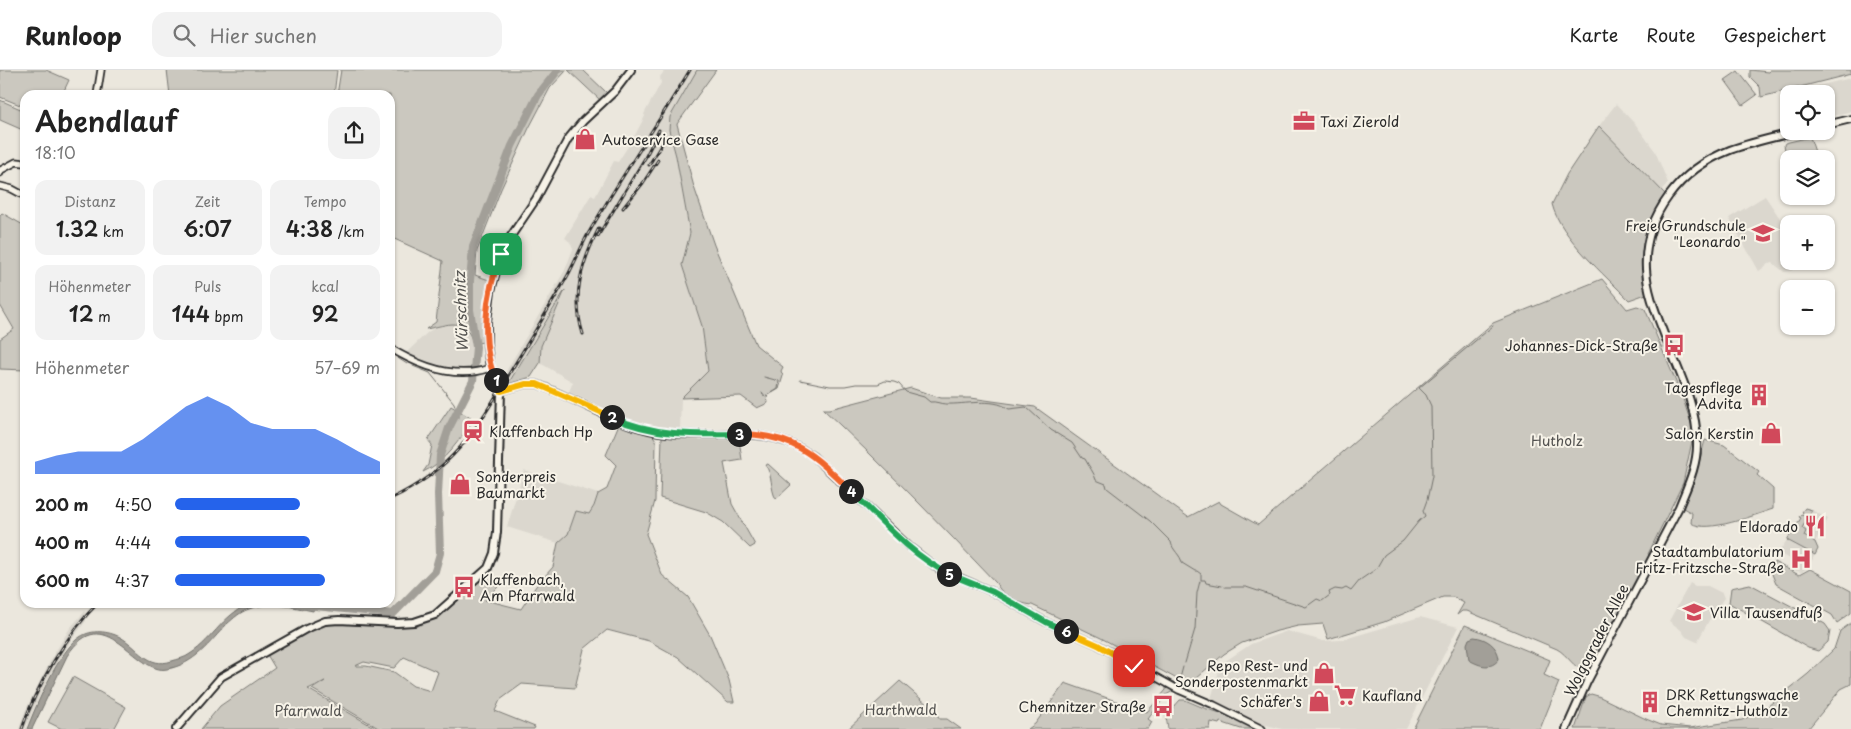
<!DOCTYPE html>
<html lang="de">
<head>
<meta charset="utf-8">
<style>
  :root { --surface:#fff; --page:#f2f2f2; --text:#222; --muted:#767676; --line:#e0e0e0; --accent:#2563eb }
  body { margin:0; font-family:"Playpen Sans",sans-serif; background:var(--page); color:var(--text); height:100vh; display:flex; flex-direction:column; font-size:19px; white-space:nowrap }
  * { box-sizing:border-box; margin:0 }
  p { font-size:16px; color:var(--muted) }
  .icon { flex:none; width:28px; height:28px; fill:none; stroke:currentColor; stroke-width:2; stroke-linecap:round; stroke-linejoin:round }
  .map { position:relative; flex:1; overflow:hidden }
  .panel { position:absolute; left:20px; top:20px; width:375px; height:518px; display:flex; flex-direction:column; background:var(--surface); border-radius:15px; box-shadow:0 1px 4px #0004 }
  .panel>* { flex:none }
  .fabs { position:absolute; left:1780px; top:15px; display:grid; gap:10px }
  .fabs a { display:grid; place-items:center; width:55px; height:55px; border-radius:10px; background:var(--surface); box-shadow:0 1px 4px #0004; font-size:25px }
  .pin { position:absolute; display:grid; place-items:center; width:42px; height:42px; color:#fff; margin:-21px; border-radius:10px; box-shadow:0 2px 8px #0006 }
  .km { position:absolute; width:25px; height:25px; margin:-12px; border-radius:50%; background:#222; color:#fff; font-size:14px; line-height:25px; text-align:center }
  .round { display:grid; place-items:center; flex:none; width:52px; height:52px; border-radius:15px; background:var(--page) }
  .overview { display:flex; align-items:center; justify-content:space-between; height:85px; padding:0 15px }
  h1 { font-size:28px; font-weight:600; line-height:38px }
  .stats { display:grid; grid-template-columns:repeat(3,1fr); gap:8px; height:85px; padding:5px 15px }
  .stats div { display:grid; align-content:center; border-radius:12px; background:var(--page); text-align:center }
  .stats b { font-size:21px; font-weight:600 }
  .stats small { font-size:14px; font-weight:400 }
  .stats p { font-size:14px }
  .chart { height:140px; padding:10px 15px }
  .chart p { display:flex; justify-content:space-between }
  .chart svg { width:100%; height:90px; margin-top:5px; fill:var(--accent); opacity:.7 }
  ul { padding:0 15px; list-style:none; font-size:16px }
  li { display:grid; grid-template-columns:80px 60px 1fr; align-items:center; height:38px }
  li i { height:12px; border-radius:6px; background:var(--accent) }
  header { display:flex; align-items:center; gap:30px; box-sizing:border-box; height:70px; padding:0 25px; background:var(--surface); border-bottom:1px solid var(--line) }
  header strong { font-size:24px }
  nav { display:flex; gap:28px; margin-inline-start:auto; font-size:18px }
  .search { width:350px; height:45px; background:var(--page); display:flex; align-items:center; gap:12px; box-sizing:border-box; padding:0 18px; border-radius:15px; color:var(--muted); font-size:19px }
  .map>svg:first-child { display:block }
  .built { fill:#dbd7ce }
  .green { fill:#cbc8bf; stroke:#7b7a75; fill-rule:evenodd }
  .water { fill:#a29f98; stroke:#72716c }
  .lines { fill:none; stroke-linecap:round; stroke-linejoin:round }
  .stream { stroke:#72716c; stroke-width:1 }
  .river { stroke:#a29f98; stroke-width:8 }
  .tertiary-casing { stroke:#2b2b2b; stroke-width:9 }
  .secondary-casing { stroke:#2b2b2b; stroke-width:10 }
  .tertiary { stroke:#f7f3e8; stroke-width:5.5 }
  .secondary { stroke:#f7f3e8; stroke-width:6 }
  .rail-casing { stroke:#2b2b2b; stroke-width:3 }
  .rail { stroke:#f7f3e8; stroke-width:1; stroke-dasharray:4; stroke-linecap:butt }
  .split-1-casing { stroke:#fff; stroke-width:10 }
  .split-2-casing { stroke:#fff; stroke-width:10 }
  .split-3-casing { stroke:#fff; stroke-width:10 }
  .split-4-casing { stroke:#fff; stroke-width:10 }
  .split-5-casing { stroke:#fff; stroke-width:10 }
  .split-6-casing { stroke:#fff; stroke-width:10 }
  .split-7-casing { stroke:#fff; stroke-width:10 }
  .split-1 { stroke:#f0652b; stroke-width:6 }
  .split-2 { stroke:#f5b400; stroke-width:6 }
  .split-3 { stroke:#22a559; stroke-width:6 }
  .split-4 { stroke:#f0652b; stroke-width:6 }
  .split-5 { stroke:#22a559; stroke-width:6 }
  .split-6 { stroke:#22a559; stroke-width:6 }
  .split-7 { stroke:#f5b400; stroke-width:6 }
  .labels { text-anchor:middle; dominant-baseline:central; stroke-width:4; stroke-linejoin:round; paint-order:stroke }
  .poi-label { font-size:14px; fill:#2b2b2b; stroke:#f7f3e8; text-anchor:end }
  .park-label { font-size:14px; fill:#535250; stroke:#f7f3e8 }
  .street-label { font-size:14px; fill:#2b2b2b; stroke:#f7f3e8 }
  .water-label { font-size:15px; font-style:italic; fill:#555451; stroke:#f7f3e8 }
</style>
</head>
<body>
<header>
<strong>Runloop</strong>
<div class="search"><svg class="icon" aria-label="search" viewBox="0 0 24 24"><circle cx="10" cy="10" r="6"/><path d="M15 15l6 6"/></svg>Hier suchen</div>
<nav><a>Karte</a><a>Route</a><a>Gespeichert</a></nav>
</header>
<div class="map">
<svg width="1851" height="659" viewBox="0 0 1851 659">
  <rect width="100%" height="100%" fill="#ebe7dd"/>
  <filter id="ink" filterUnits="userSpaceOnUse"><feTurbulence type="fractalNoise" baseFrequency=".02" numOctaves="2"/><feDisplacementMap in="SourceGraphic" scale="10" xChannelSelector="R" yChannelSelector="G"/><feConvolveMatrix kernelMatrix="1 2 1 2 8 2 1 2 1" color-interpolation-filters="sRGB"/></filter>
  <g filter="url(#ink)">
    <g class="built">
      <polygon points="665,0 697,0 670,47 669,60 676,86 690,163 682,195 702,256 708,302 681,328 680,361 659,359 631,353 568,324 573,312 540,293 541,276 562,225 508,314 501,310 565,200 573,179 570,172 565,168 591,125 595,127 614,91 618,92 634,67 645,46 644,44 661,13 660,7"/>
      <polygon points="1851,8 1851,41 1826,48 1826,24 1802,24 1801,20"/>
      <polygon points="1616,34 1636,55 1655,81 1668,113 1661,120 1599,56"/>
      <polygon points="1765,126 1787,159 1789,164 1789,191 1803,191 1791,201 1784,202 1773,193 1768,194 1759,201 1729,148"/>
      <polygon points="456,253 462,255 471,266 473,289 469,298 460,299 434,294 406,283 428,262 436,257"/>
      <polygon points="524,400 598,424 594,436 589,444 576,441 568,464 558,473 507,457"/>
      <polygon points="1812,440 1828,449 1815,472 1804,466 1801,459"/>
      <polygon points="1787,470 1815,485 1809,495 1802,502 1795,501 1799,494 1778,483"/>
      <polygon points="1690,513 1695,516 1708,516 1722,523 1724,528 1711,547 1697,572 1686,567 1681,560 1669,551"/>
      <polygon points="85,541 86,551 70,572 49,607 38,629 25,659 19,659 25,641 54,584 70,558"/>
      <polygon points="1420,547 1458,557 1406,659 1282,659 1259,653 1211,629 1221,594 1251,574 1287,561 1323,571 1341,570"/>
    </g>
    <g class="green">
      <polygon points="0,0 46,0 69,10 62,25 25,25 25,37 0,27"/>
      <polygon points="167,0 337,0 334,25 170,25"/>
      <path d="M341,0H567L550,18L529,58L501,119L477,181L475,205L489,210L483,255V272L473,274C466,245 448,255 426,259L436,252L443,191L390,167V25H337Z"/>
      <polygon points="568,0 583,0 607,23 600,30"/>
      <polygon points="697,0 716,0 677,54 694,117 714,175 756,275 783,297 781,301 783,306 779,319 767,326 768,333 757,338 741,326 681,328 708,301 702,256 682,195 690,163 676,86 669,60 670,47"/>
      <polygon points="1750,0 1768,2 1770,0 1851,0 1851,4 1761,27 1760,17 1750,7"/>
      <polygon points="1738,1 1757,25 1743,35 1725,10"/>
      <polygon points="0,30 25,41 25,61 0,50"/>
      <path d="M1599,56L1667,126L1649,157L1645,212L1646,224L1629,230C1605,205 1560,167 1552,134L1567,104Z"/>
      <polygon points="1810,67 1815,82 1792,89 1791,84 1786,84 1784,75 1785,73"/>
      <polygon points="2,143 25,156 25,300 0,299 0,269 14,259 0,235 0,145"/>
      <path d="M1602,209L1627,239L1637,236L1645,239L1682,326L1694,362L1683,413L1648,484L1650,486L1610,558L1599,574L1588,600L1585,601C1573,598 1568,585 1557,579L1467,541H1462L1457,545L1464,533L1453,527H1443L1384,552L1328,569L1323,554L1298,556L1277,561L1242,573L1224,584L1188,615L1101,568L1032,535C1017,533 1003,527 996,513C940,454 883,395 823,339H830L911,318L941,328H971L1035,337L1188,447L1219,431L1221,434L1258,455L1493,253Z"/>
      <polygon points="565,220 541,276 540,293 531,307 508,314"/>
      <path d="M451,336L474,350C459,369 446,392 423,402L428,395L432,375L428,370Z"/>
      <path d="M619,354L651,363L656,370L655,431L646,464L662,505L688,527L710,565L729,610L734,632H728L678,587L649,571L607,560L584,579L575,618L522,614L500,630L495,641L535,657L534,659H380L312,619L325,611L308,619L377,659H201L220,636L275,598L266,583L322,555L339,551L423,552L446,541L485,506L498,517L485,530L521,539L536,516L553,497L558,473L568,464L576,441L589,444L594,436L598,424L607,419L616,395L606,385ZM404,587L438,602L431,621L413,616L394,602L366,596H355L364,592L394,598Z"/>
      <polygon points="664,365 739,369 742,390 724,393 732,434 755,475 750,478 723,452 706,442 660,428 662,367"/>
      <path d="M1705,370L1724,375L1759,402L1757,405L1773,419V439C1754,445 1708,464 1691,453L1692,443L1683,438L1699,393Z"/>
      <path d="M768,394L791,415L776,429C770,419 773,404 765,395Z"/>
      <polygon points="1805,438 1812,440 1802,458 1806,461 1804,466 1815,472 1818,479 1815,485 1787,470 1801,448 1799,447 1801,444 1803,445 1804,443 1802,442"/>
      <polygon points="1774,492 1799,505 1810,499 1851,521 1851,543 1837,553 1832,545 1776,514 1772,504"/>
      <polygon points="1750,514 1825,554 1830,561 1828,572 1818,581 1808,578 1729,533 1731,518"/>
      <polygon points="1851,553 1851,614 1841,619 1808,659 1575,659 1586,627 1591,624 1598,626 1646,649 1661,655 1690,658 1742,650 1763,640 1808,604 1834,579 1840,561"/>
      <polygon points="1465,555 1550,590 1544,605 1559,612 1540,659 1413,659"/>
      <polygon points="73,607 126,637 114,659 62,659 48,652"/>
      <polygon points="900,611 935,641 940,649 947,649 961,659 848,659"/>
      <polygon points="1065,613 1147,642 1166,620 1166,616 1173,621 1166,625 1148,649 1152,652 1148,659 1028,659 1035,654"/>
      <polygon points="1180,630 1185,630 1204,638 1227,645 1255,659 1241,659 1220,652 1219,654 1211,652 1210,659 1168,659 1166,646"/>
    </g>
    <g class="water">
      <path d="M254,533L305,532L315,534L313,541C293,537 269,531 249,539C240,542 234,548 227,554C209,573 195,594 167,599C136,606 105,527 67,586L32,659H27C36,636 59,580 80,567C92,559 108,561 120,567C140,578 147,599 172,591C178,589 185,588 190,584C214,569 225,540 254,533Z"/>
      <path d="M1474,567C1486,568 1498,576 1499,589C1491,600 1480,596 1469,590L1467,574L1469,569Z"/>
    </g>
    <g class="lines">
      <g class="stream">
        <polyline points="390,283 407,294"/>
        <polyline points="413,296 430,303 454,333 457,342"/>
        <path d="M800,310L830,316H845L856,314H878L885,311L894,312L899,314L906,322L924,327L930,332C936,331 940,334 946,334C964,335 993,327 1009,339L1026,337L1051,360L1072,373L1082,388L1085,389C1089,397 1094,402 1096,410L1106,414L1107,418L1150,451L1171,472C1172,480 1181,485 1182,493L1195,501H1197L1201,504V510H1205L1206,513L1222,516"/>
        <polyline points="762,323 765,327 778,319 779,311 764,307"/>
        <polyline points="1225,517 1246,517 1306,537 1317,529 1322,531 1330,525 1329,522 1335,519 1342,520 1346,518 1351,521 1360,510 1376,499 1384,485 1403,471 1419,451 1425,446 1423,441 1427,430 1432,406 1431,336 1426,325 1419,318 1493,256"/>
        <polyline points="1185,593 1195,559 1197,523 1200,511"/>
        <polyline points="1179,612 1183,597"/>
      </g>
      <polyline class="river" points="306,535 393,544 435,501 440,483 438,424 440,385 449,358 473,311 476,277 470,240 470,211 473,177 512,76 538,25 558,0"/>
      <g class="tertiary-casing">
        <g id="tertiary">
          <polyline points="97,25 101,0"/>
          <polyline points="0,103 1,100 16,92 25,93"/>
          <polyline points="0,116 12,119 25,126"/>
          <path d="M390,278C419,296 456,310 490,298"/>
          <path d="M501,321L526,314H537C577,329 615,355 657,362C711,371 766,351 813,386L910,477L937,498L993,522L1046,552L1098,575L1179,620L1214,635L1262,659"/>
        </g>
      </g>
      <g class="secondary-casing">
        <g id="secondary">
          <polyline points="1826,55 1851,49"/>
          <polyline points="176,659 221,607 306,559 325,551 339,550 397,553 414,552 435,545 488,498 494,483 497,462 501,321 490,298 487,274 487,251 491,221 499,190 509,169 536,129 568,69 583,51 615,21 631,0"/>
          <path d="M1566,659L1587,612L1679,437C1687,417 1698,395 1697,372C1697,335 1677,298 1664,264C1656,243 1647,221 1646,199C1643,145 1681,99 1730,80C1752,72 1776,67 1800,61"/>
        </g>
      </g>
      <use href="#tertiary" class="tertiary"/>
      <use href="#secondary" class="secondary"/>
      <g class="rail-casing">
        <g id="rail">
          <polyline points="649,95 666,67"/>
          <polyline points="623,138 643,113 658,90"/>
          <polyline points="598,166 645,88 659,60"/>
          <path d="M583,264C571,226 582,192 599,158"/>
          <path d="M390,429C455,399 477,358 512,299C531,268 550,237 568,205C575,192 581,177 588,164C620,108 657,55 690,0"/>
          <path d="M22,659C35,618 68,562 99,532"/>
        </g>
      </g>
      <use href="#rail" class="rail"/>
    </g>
  </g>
  <g class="lines" filter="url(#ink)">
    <g class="split-1-casing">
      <path id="split-1" d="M496,310C479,272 486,222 501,184"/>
    </g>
    <g class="split-2-casing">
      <polyline id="split-2" points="496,310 501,321 526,314 537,314 612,347"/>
    </g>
    <g class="split-3-casing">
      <path id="split-3" d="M612,347C652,366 695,365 739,364"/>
    </g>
    <g class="split-4-casing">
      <path id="split-4" d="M739,364C793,364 814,385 851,421"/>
    </g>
    <g class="split-5-casing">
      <path id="split-5" d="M851,421C881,450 911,485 949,504"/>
    </g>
    <g class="split-6-casing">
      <polyline id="split-6" points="949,504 993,522 1046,552 1066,561"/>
    </g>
    <g class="split-7-casing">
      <polyline id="split-7" points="1066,561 1098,575 1134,596"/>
    </g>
    <use href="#split-1" class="split-1"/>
    <use href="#split-2" class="split-2"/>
    <use href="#split-3" class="split-3"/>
    <use href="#split-4" class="split-4"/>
    <use href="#split-5" class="split-5"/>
    <use href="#split-6" class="split-6"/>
    <use href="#split-7" class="split-7"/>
  </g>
  <defs>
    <g id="office-bare" transform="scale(1.725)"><path d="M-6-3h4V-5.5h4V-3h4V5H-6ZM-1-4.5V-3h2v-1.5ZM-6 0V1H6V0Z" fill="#d1495b" stroke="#f7f3e8" stroke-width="2.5" paint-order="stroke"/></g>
    <g id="shop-bare" transform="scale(1.725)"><path d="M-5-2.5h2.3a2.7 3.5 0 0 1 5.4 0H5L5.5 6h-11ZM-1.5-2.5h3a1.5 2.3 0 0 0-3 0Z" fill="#d1495b" stroke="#f7f3e8" stroke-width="2.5" paint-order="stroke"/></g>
    <g id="school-bare" transform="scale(1.725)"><path d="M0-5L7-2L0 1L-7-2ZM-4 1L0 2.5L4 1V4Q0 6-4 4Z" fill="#d1495b" stroke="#f7f3e8" stroke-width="2.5" paint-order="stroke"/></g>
    <g id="bus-bare" transform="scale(1.725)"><path d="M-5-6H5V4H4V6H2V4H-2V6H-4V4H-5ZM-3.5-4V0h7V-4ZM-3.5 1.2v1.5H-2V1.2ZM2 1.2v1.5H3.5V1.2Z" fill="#d1495b" stroke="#f7f3e8" stroke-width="2.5" paint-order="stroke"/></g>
    <g id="building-bare" transform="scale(1.725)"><path d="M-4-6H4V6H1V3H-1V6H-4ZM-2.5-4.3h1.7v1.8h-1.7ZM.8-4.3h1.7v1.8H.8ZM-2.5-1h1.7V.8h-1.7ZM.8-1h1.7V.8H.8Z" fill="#d1495b" stroke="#f7f3e8" stroke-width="2.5" paint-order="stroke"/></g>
    <g id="station-bare" transform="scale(1.725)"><path d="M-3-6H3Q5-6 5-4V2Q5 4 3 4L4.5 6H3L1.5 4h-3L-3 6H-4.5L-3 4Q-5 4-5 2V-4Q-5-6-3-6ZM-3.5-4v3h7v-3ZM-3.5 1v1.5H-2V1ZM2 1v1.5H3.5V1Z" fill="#d1495b" stroke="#f7f3e8" stroke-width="2.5" paint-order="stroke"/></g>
    <g id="restaurant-bare" transform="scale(1.725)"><path d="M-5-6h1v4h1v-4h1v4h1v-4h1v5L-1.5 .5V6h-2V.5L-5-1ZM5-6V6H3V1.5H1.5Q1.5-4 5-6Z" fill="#d1495b" stroke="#f7f3e8" stroke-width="2.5" paint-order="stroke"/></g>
    <g id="hospital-bare" transform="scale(1.725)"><path d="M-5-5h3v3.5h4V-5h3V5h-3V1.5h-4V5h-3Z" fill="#d1495b" stroke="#f7f3e8" stroke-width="2.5" paint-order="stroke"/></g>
    <g id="supermarket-bare" transform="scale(1.725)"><path d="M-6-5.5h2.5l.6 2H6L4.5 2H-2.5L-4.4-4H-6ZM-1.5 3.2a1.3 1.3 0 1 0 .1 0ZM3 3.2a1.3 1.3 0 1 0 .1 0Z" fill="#d1495b" stroke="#f7f3e8" stroke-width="2.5" paint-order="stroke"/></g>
  </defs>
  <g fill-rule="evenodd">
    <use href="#office-bare" x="1304" y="51"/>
    <use href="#shop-bare" x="585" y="69"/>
    <use href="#school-bare" x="1763" y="163"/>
    <use href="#bus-bare" x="1674" y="275"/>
    <use href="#building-bare" x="1759" y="325"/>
    <use href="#station-bare" x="473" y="361"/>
    <use href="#shop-bare" x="1771" y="363"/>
    <use href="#shop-bare" x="460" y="414"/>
    <use href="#restaurant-bare" x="1815" y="456"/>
    <use href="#hospital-bare" x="1801" y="489"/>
    <use href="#bus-bare" x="464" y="517"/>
    <use href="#school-bare" x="1694" y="542"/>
    <use href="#shop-bare" x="1324" y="603"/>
    <use href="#supermarket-bare" x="1345" y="625"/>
    <use href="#shop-bare" x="1319" y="631"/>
    <use href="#building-bare" x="1650" y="632"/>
    <use href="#bus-bare" x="1163" y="636"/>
  </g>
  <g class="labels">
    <g class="poi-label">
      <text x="1320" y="51" text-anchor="start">Taxi Zierold</text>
      <text x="602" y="69" text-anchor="start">Autoservice Gase</text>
      <text x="1746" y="155">Freie Grundschule<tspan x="1746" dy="16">"Leonardo"</tspan></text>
      <text x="1658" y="275">Johannes-Dick-Straße</text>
      <text x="1742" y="317">Tagespflege<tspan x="1742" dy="16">Advita</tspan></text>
      <text x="489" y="361" text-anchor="start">Klaffenbach Hp</text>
      <text x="1754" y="363">Salon Kerstin</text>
      <text x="476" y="406" text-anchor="start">Sonderpreis<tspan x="476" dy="16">Baumarkt</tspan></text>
      <text x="1798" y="456">Eldorado</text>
      <text x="1784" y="481">Stadtambulatorium<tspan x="1784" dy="16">Fritz-Fritzsche-Straße</tspan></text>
      <text x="480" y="509" text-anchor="start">Klaffenbach,<tspan x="480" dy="16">Am Pfarrwald</tspan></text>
      <text x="1710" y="542" text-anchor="start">Villa Tausendfuß</text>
      <text x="1308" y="595">Repo Rest- und<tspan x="1308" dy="16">Sonderpostenmarkt</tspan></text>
      <text x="1666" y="624" text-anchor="start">DRK Rettungswache<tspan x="1666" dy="16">Chemnitz-Hutholz</tspan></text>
      <text x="1362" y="625" text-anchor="start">Kaufland</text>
      <text x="1302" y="631">Schäfer's</text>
      <text x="1146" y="636">Chemnitzer Straße</text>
    </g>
    <g class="park-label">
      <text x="1557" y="370">Hutholz</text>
      <text x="901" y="639">Harthwald</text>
      <text x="308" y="640">Pfarrwald</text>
    </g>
    <g class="street-label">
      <text transform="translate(1596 570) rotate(-63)">Wolgograder Allee</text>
    </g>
    <g class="water-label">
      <text transform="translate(460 242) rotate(-92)">Würschnitz</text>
    </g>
  </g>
</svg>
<div class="fabs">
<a><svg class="icon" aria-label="locate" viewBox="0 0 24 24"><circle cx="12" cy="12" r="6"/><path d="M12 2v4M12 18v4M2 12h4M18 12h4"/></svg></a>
<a><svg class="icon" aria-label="layers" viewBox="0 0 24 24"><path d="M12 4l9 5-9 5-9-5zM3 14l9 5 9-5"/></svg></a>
<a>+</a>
<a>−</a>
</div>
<div class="pin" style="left:501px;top:184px;background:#1e9e55"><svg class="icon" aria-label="arrive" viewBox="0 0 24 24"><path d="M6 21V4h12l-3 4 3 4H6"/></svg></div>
<div class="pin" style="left:1134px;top:596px;background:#d93025"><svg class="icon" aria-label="check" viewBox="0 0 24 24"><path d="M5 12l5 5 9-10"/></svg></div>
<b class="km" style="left:496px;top:310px">1</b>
<b class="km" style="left:612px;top:347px">2</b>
<b class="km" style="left:739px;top:364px">3</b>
<b class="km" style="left:851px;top:421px">4</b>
<b class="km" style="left:949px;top:504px">5</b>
<b class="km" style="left:1066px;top:561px">6</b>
<section class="panel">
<div class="overview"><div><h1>Abendlauf</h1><p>18:10</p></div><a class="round"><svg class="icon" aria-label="share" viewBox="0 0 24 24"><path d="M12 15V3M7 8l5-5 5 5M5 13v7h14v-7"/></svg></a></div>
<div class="stats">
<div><p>Distanz</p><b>1.32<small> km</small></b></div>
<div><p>Zeit</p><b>6:07</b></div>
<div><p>Tempo</p><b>4:38<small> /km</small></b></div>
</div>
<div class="stats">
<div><p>Höhenmeter</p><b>12<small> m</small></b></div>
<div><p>Puls</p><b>144<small> bpm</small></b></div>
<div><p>kcal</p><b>92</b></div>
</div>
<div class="chart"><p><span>Höhenmeter</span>57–69 m</p>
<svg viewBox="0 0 160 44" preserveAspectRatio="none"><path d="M0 44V38L10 35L20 33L30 33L40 33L50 27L60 19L70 11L80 6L90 11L100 19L110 22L120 22L130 22L140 27L150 33L160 38V44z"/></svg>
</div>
<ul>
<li><b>200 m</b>4:50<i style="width:61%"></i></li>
<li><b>400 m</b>4:44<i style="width:66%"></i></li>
<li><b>600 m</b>4:37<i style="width:73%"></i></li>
</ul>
</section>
</div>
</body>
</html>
